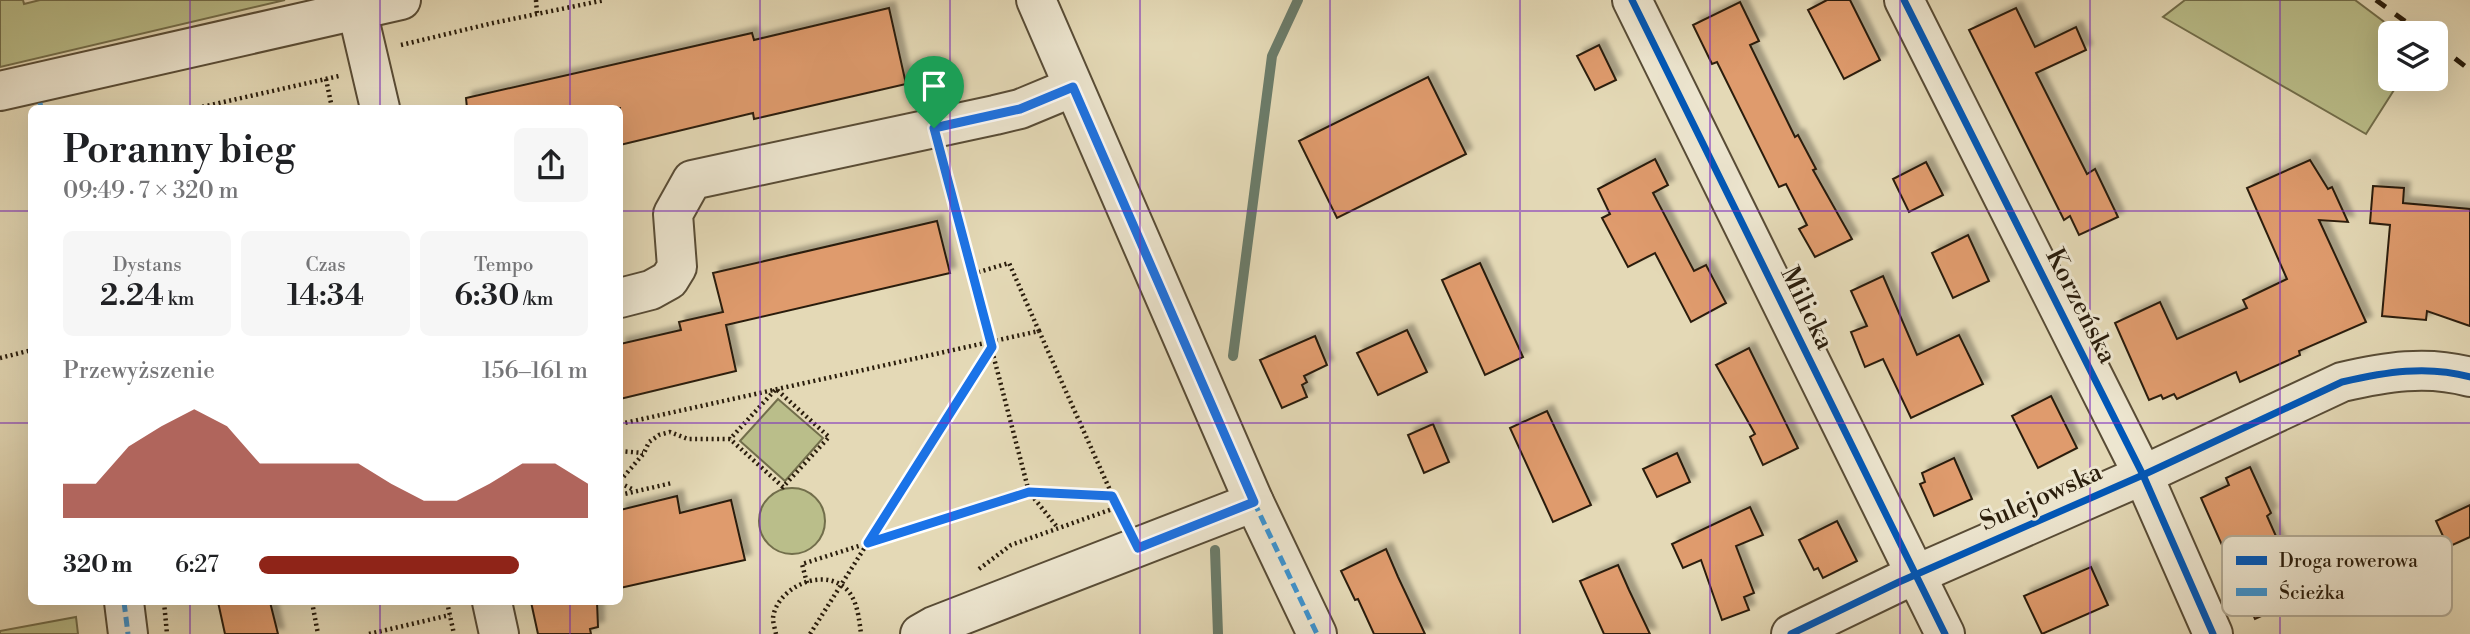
<!DOCTYPE html>
<html lang="pl">
<head>
<meta charset="utf-8">
<style>
  :root { --surface:#fff; --page:#f6f6f6; --text:#202124; --muted:#757577; --accent:#8f2418 }
  body { margin:0; font-family:"Libre Bodoni",serif; background:var(--page); color:var(--text); height:100vh; display:flex; flex-direction:column; font-size:26px; white-space:nowrap }
  * { box-sizing:border-box; margin:0 }
  p { font-size:23px; color:var(--muted) }
  .icon { flex:none; width:38px; height:38px; fill:none; stroke:currentColor; stroke-width:2; stroke-linecap:round; stroke-linejoin:round }
  .map { position:relative; flex:1; overflow:hidden }
  .panel { position:absolute; left:28px; top:105px; width:595px; height:500px; display:flex; flex-direction:column; background:var(--surface); border-radius:10px; box-shadow:0 7px 28px #0002 }
  .panel>* { flex:none }
  .fabs { position:absolute; left:2378px; top:21px; display:grid; gap:14px }
  .fabs a { display:grid; place-items:center; width:70px; height:70px; border-radius:10px; background:var(--surface); box-shadow:0 7px 28px #0002; font-size:35px }
  .pin { position:absolute; display:grid; place-items:center; width:60px; height:60px; color:#fff; margin:-72px -30px; border-radius:50% 50% 50% 0; rotate:-45deg; box-shadow:0 0 7px #0007 }
  .pin .icon { rotate:45deg }
  .round { display:grid; place-items:center; flex:none; width:74px; height:74px; border-radius:10px; background:var(--page) }
  .overview { display:flex; align-items:center; justify-content:space-between; height:119px; padding:0 35px }
  h1 { font-size:38px; font-weight:600; line-height:52px }
  .stats { display:grid; grid-template-columns:repeat(3,1fr); gap:10px; height:119px; padding:7px 35px }
  .stats div { display:grid; align-content:center; border-radius:10px; background:var(--page); text-align:center }
  .stats b { font-size:30px; font-weight:600 }
  .stats small { font-size:19px; font-weight:400 }
  .stats p { font-size:19px }
  .chart { height:196px; padding:14px 35px }
  .chart p { display:flex; justify-content:space-between }
  .chart svg { width:100%; height:126px; margin-top:7px; fill:var(--accent); opacity:.7 }
  ul { padding:0 35px; list-style:none; font-size:23px }
  li { display:grid; grid-template-columns:112px 84px 1fr; align-items:center; height:52px }
  li i { height:18px; border-radius:9px; background:var(--accent) }
  .map>svg:first-child { display:block }
  .green { fill:#babe8a; stroke:#726e4b; stroke-width:2 }
  .lines { fill:none; stroke-linecap:round; stroke-linejoin:round }
  .stream { stroke:#6b7c6a; stroke-width:10 }
  .building { fill:#df9b6d; stroke:#2a1d0c; stroke-width:2; filter:url(#shadow) }
  .minor-casing { stroke:#584c36; stroke-width:42 }
  .path { stroke:#2a1d0c; stroke-width:4.5; stroke-dasharray:2 3.5; stroke-linecap:butt }
  .minor { stroke:#ede6d0; stroke-width:38 }
  .rail { stroke:#2a1d0c; stroke-width:5; stroke-dasharray:12 12; stroke-linecap:butt }
  .quiet { stroke:#3c94d2; stroke-width:5; stroke-dasharray:10 5; stroke-linecap:butt }
  .cycleway-casing { stroke:#ede6d0; stroke-width:11 }
  .cycleway { stroke:#0057b8; stroke-width:7 }
  .route-casing { stroke:#fff; stroke-width:14 }
  .route { stroke:#1a73e8; stroke-width:9 }
  .grid { fill:none; stroke:#7b2cbf; stroke-width:2; stroke-opacity:0.55 }
  .labels { text-anchor:middle; dominant-baseline:central; stroke-width:6; stroke-linejoin:round; paint-order:stroke }
  .street-label { font-size:26px; fill:#2a1d0c; stroke:#ede6d0 }
  .key { fill:#ede6d0; stroke:#b2aa95; stroke-width:2 }
  .key-label { font-size:19px; fill:#2a1d0c }
</style>
</head>
<body>
<div class="map">
<svg width="2470" height="634" viewBox="0 0 2470 634">
  <defs>
    <filter id="shadow"><feDropShadow dx="6" dy="-6" stdDeviation="2" flood-color="#0004"/></filter>
  </defs>
  <rect width="100%" height="100%" fill="#e4d9b6"/>
  <filter id="stains"><feTurbulence type="fractalNoise" baseFrequency=".00286" numOctaves="4"/><feColorMatrix values="0 0 0 0 .2 0 0 0 0 .09 0 0 0 0 .02 0 0 0 .5 -.17"/></filter>
  <radialGradient id="worn" r=".72"><stop offset=".6" stop-color="#630" stop-opacity="0"/><stop offset="1" stop-color="#630" stop-opacity=".3"/></radialGradient>
  <g class="green">
    <polygon points="0,0 23,0 24,4 40,0 285,0 0,67"/>
    <polygon points="2185,0 2355,0 2399,33 2390,33 2390,79 2401,79 2366,134 2163,17"/>
    <polygon points="778,399 823,438 785,481 740,441"/>
    <circle cx="792" cy="521" r="33"/>
    <polygon points="76,617 78,634 0,634 0,631"/>
  </g>
  <g class="lines">
    <g class="stream">
      <polyline points="1233,356 1272,56 1298,0"/>
      <polyline points="1215,550 1218,634"/>
    </g>
  </g>
  <g class="building">
    <polygon points="1827,0 1850,0 1880,60 1844,79 1808,10"/>
    <polygon points="1740,2 1759,41 1750,45 1795,137 1798,135 1816,169 1813,170 1852,239 1815,257 1799,229 1807,225 1786,184 1779,187 1717,62 1712,64 1693,25"/>
    <polygon points="889,8 906,84 754,119 753,113 620,145 620,108 467,108 466,98 752,33 754,40"/>
    <polygon points="2016,8 2035,47 2076,27 2086,50 2036,73 2087,174 2095,169 2118,217 2079,235 2070,216 2064,220 1969,30"/>
    <polygon points="1599,45 1616,80 1595,90 1577,56"/>
    <polygon points="1428,77 1466,154 1337,218 1299,141"/>
    <polygon points="1655,159 1668,185 1653,193 1694,271 1706,265 1726,303 1691,322 1655,253 1628,267 1602,218 1610,214 1598,189"/>
    <polygon points="2310,160 2328,189 2332,187 2348,222 2319,220 2366,322 2299,351 2300,355 2240,382 2236,372 2177,399 2174,394 2163,399 2161,395 2149,400 2115,323 2160,302 2177,339 2247,308 2243,300 2287,279 2247,188"/>
    <polygon points="1926,162 1943,195 1909,212 1893,179"/>
    <polygon points="2373,186 2404,188 2403,203 2470,209 2470,326 2427,311 2426,320 2382,316 2390,225 2370,223"/>
    <polygon points="937,221 950,273 726,325 736,371 620,399 620,344 681,330 679,322 723,312 713,273"/>
    <polygon points="1968,235 1989,281 1953,298 1932,253"/>
    <polygon points="1480,263 1523,357 1485,375 1442,280"/>
    <polygon points="1883,276 1917,355 1959,335 1983,384 1911,418 1883,359 1865,367 1851,332 1867,326 1851,291"/>
    <polygon points="1407,330 1427,372 1378,395 1357,353"/>
    <polygon points="1315,336 1327,365 1304,376 1307,382 1302,385 1307,397 1282,408 1260,360"/>
    <polygon points="1749,348 1798,448 1763,465 1750,437 1755,434 1716,365"/>
    <polygon points="2051,396 2077,448 2038,468 2012,416"/>
    <polygon points="1547,411 1591,505 1553,522 1510,428"/>
    <polygon points="1433,424 1449,462 1424,473 1408,435"/>
    <polygon points="1677,453 1690,482 1657,497 1643,469"/>
    <polygon points="1954,458 1972,499 1934,516 1920,484 1925,482 1922,473"/>
    <polygon points="2250,467 2271,513 2267,516 2303,597 2255,619 2201,498 2229,485 2226,478"/>
    <polygon points="677,496 680,513 731,500 745,560 620,588 620,510"/>
    <polygon points="2470,505 2470,537 2448,547 2436,521"/>
    <polygon points="1750,507 1763,535 1736,546 1754,593 1744,597 1749,610 1722,620 1701,560 1683,568 1672,544"/>
    <polygon points="1837,521 1857,561 1823,578 1818,568 1814,570 1799,540"/>
    <polygon points="1386,549 1398,577 1425,634 1374,634 1358,599 1355,600 1341,571"/>
    <polygon points="1618,565 1629,590 1650,634 1604,634 1580,581"/>
    <polygon points="2091,567 2108,605 2042,634 2024,596"/>
    <polygon points="218,602 270,602 278,634 225,634"/>
    <polygon points="531,602 597,602 598,627 590,629 591,634 538,634"/>
  </g>
  <g class="lines">
    <g class="minor-casing">
      <g id="minor">
        <polyline points="1036,0 1254,502 1317,634"/>
        <polyline points="1632,0 1945,634"/>
        <polyline points="1904,0 2143,475 2213,634"/>
        <polyline points="357,10 380,108"/>
        <polyline points="0,91 401,0"/>
        <polyline points="620,298 651,290 669,280 677,267 673,214 692,180 995,115 1020,109 1073,87"/>
        <polyline points="124,602 128,634"/>
        <polyline points="492,602 499,634"/>
        <polyline points="920,634 934,626 1254,502"/>
        <path d="M1791,634L1899,582L2143,475L2342,382C2385,372 2427,365 2470,377"/>
      </g>
    </g>
    <g class="path">
      <polyline points="536,0 537,14"/>
      <polyline points="401,45 493,23 605,0"/>
      <polyline points="326,79 332,108"/>
      <polyline points="197,108 339,76"/>
      <polyline points="942,160 972,274"/>
      <polyline points="1039,331 1009,263 972,274 1029,492 1058,528"/>
      <polyline points="0,358 32,350"/>
      <polyline points="620,424 1039,331 1122,517"/>
      <polyline points="620,451 643,453"/>
      <polyline points="620,481 644,453 649,442 659,435 670,432 688,439 730,439 783,487 829,437 776,389 730,439"/>
      <polyline points="620,483 634,490"/>
      <polyline points="620,495 672,483"/>
      <polyline points="979,569 1011,545 1118,507"/>
      <polyline points="807,583 802,564 1029,492 1112,496"/>
      <polyline points="164,602 167,634"/>
      <polyline points="312,602 318,634"/>
      <polyline points="447,602 454,634"/>
      <polyline points="369,634 450,615"/>
      <path d="M776,634C775,629 773,623 773,618C776,590 817,569 841,585C857,594 859,618 861,634"/>
      <polyline points="810,634 991,348"/>
    </g>
    <use href="#minor" class="minor"/>
    <g class="rail">
      <polyline points="2376,0 2421,33"/>
      <polyline points="2436,44 2470,70"/>
    </g>
    <g class="quiet">
      <polyline points="40,103 41,108"/>
      <polyline points="1254,502 1317,634"/>
      <polyline points="124,602 128,634"/>
    </g>
    <g class="cycleway-casing">
      <g id="cycleway">
        <polyline points="1632,0 1945,634"/>
        <polyline points="1904,0 2143,475 2213,634"/>
        <path d="M1791,634L1899,582L2143,475L2342,382C2385,372 2427,365 2470,377"/>
      </g>
    </g>
    <use href="#cycleway" class="cycleway"/>
  </g>
  <g class="lines">
    <g class="route-casing">
      <polygon id="route" points="1073,87 1254,502 1138,548 1112,496 1029,492 868,543 992,347 934,128 1020,109"/>
    </g>
    <use href="#route" class="route"/>
  </g>
  <path class="grid" d="M190,0V108M380,0V108M570,0V108M760,0V634M950,0V634M1140,0V634M1330,0V634M1520,0V634M1710,0V634M1900,0V634M2090,0V634M2280,0V634M0,211H32M620,211H2470M0,423H32M620,423H2470M190,602V634M380,602V634M570,602V634"/>
  <g class="labels">
    <g class="street-label">
      <text transform="translate(2081 306) rotate(63)">Korzeńska</text>
      <text transform="translate(1807 308) rotate(64)">Milicka</text>
      <text transform="translate(2041 497) rotate(-24)">Sulejowska</text>
    </g>
  </g>
  <rect x="2222" y="536" width="230" height="80" rx="10" class="key"/>
  <rect x="2236" y="556" width="31" height="9" fill="#0057b8"/>
  <rect x="2236" y="588" width="31" height="8" fill="#3c94d2"/>
  <g class="key-label">
    <text x="2279" y="567">Droga rowerowa</text>
    <text x="2279" y="599">Ścieżka</text>
  </g>
  <rect width="100%" height="100%" filter="url(#stains)"/>
  <rect width="100%" height="100%" fill="url(#worn)"/>
</svg>
<div class="fabs">
<a><svg class="icon" aria-label="layers" viewBox="0 0 24 24"><path d="M12 4l9 5-9 5-9-5zM3 14l9 5 9-5"/></svg></a>
</div>
<div class="pin" style="left:934px;top:128px;background:#1e9e55"><svg class="icon" aria-label="arrive" viewBox="0 0 24 24"><path d="M6 21V4h12l-3 4 3 4H6"/></svg></div>
<section class="panel">
<div class="overview"><div><h1>Poranny bieg</h1><p>09:49 · 7 × 320 m</p></div><a class="round"><svg class="icon" aria-label="share" viewBox="0 0 24 24"><path d="M12 15V3M7 8l5-5 5 5M5 13v7h14v-7"/></svg></a></div>
<div class="stats">
<div><p>Dystans</p><b>2.24<small> km</small></b></div>
<div><p>Czas</p><b>14:34</b></div>
<div><p>Tempo</p><b>6:30<small> /km</small></b></div>
</div>
<div class="chart"><p><span>Przewyższenie</span>156–161 m</p>
<svg viewBox="0 0 160 44" preserveAspectRatio="none"><path d="M0 44V32L10 32L20 19L30 12L40 6L50 12L60 25L70 25L80 25L90 25L100 32L110 38L120 38L130 32L140 25L150 25L160 32V44z"/></svg>
</div>
<ul>
<li><b>320 m</b>6:27<i style="width:79%"></i></li>
</ul>
</section>
</div>
</body>
</html>
